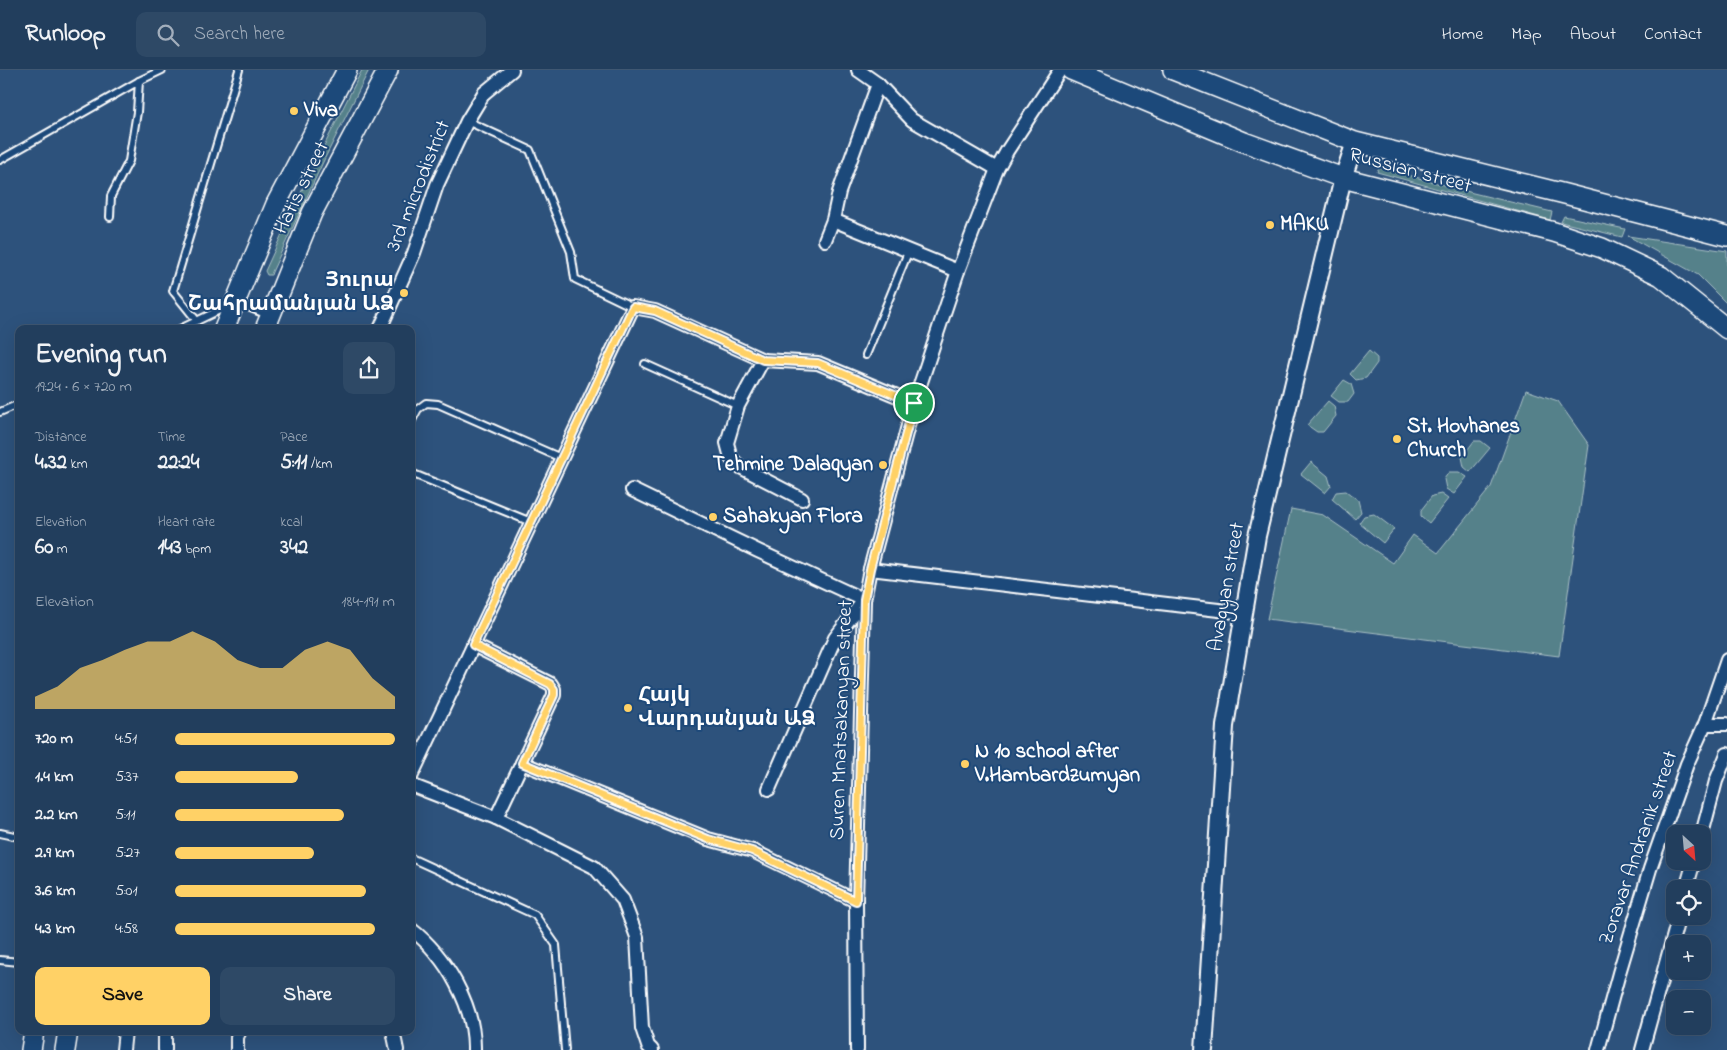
<!DOCTYPE html>
<html lang="en">
<head>
<meta charset="utf-8">
<style>
  :root { --surface:#223e5d; --page:#2e4966; --text:#f1f3f6; --muted:#a2aebc; --line:#3f5772; --accent:#ffd166 }
  body { margin:0; font-family:"Indie Flower","Noto Sans Armenian",sans-serif; background:var(--page); color:var(--text); height:100vh; display:flex; flex-direction:column; font-size:19px; white-space:nowrap }
  * { box-sizing:border-box; margin:0 }
  p { font-size:16px; color:var(--muted) }
  .icon { flex:none; width:28px; height:28px; fill:none; stroke:currentColor; stroke-width:2; stroke-linecap:round; stroke-linejoin:round }
  .map { position:relative; flex:1; overflow:hidden }
  .side { position:absolute; left:15px; top:255px; width:400px; height:710px; display:flex; flex-direction:column; background:var(--surface); border-radius:10px; box-shadow:0 5px 20px #0002,0 0 0 1px var(--line) }
  .side>* { flex:none }
  .needle { width:32px; rotate:154deg }
  .controls { position:absolute; left:1666px; top:755px; display:grid; gap:10px }
  .controls a { display:grid; place-items:center; width:45px; height:45px; border-radius:10px; background:var(--surface); box-shadow:0 5px 20px #0002,0 0 0 1px var(--line); font-size:25px }
  .pin { position:absolute; display:grid; place-items:center; width:42px; height:42px; color:#fff; margin:-21px; border:2px solid #fff; border-radius:50%; box-shadow:0 1px 5px #0007 }
  .round { display:grid; place-items:center; flex:none; width:52px; height:52px; border-radius:10px; background:var(--page) }
  .headline { display:flex; align-items:center; justify-content:space-between; height:85px; padding:0 20px }
  h1 { font-size:28px; font-weight:700; line-height:38px }
  .metrics { display:grid; grid-template-columns:repeat(3,1fr); gap:8px; height:85px; padding:5px 20px }
  .metrics div { display:grid; align-content:center }
  .metrics b { font-size:21px; font-weight:700 }
  .metrics small { font-size:14px; font-weight:400 }
  .metrics p { font-size:14px }
  .chart { height:140px; padding:10px 20px }
  .chart p { display:flex; justify-content:space-between }
  .chart svg { width:100%; height:90px; margin-top:5px; fill:var(--accent); opacity:.7 }
  .primary-button { display:flex; gap:10px; margin-top:auto; padding:10px 20px }
  .primary-button a { flex:1; height:58px; border-radius:10px; background:var(--accent); color:#111; font-size:20px; font-weight:700; line-height:58px; text-align:center }
  .primary-button a+a { background:var(--page); color:var(--text) }
  ul { padding:0 20px; list-style:none; font-size:16px }
  li { display:grid; grid-template-columns:80px 60px 1fr; align-items:center; height:38px }
  li i { height:12px; border-radius:6px; background:var(--accent) }
  header { display:flex; align-items:center; gap:30px; box-sizing:border-box; height:70px; padding:0 25px; background:var(--surface); border-bottom:1px solid var(--line) }
  header strong { font-size:24px }
  nav { display:flex; gap:28px; margin-inline-start:auto; font-size:18px }
  .search { width:350px; height:45px; background:var(--page); display:flex; align-items:center; gap:12px; box-sizing:border-box; padding:0 18px; border-radius:10px; color:var(--muted); font-size:19px }
  .map>svg:first-child { display:block }
  .green { fill:#54818a; stroke:#aac0c4 }
  .lines { fill:none; stroke-linecap:round; stroke-linejoin:round }
  .service-casing { stroke:#fff; stroke-width:10 }
  .minor-casing { stroke:#fff; stroke-width:16 }
  .tertiary-casing { stroke:#fff; stroke-width:20 }
  .secondary-casing { stroke:#fff; stroke-width:22 }
  .service { stroke:#1f4a7a; stroke-width:6 }
  .minor { stroke:#1f4a7a; stroke-width:12 }
  .tertiary { stroke:#1f4a7a; stroke-width:16 }
  .secondary { stroke:#1f4a7a; stroke-width:19 }
  .route-casing { stroke:#fff; stroke-width:10 }
  .route { stroke:#ffd166; stroke-width:6 }
  .poi-dot { fill:#ffd166; stroke:#1f4a7a; stroke-width:2 }
  .labels { text-anchor:middle; dominant-baseline:central; stroke-width:4; stroke-linejoin:round; paint-order:stroke }
  .poi-label { font-size:21px; font-weight:bold; fill:#fff; stroke:#1f4a7a; text-anchor:start }
  .street-label { font-size:21px; fill:#fff; stroke:#1f4a7a }
</style>
</head>
<body>
<header>
<strong>Runloop</strong>
<div class="search"><svg class="icon" aria-label="search" viewBox="0 0 24 24"><circle cx="10" cy="10" r="6"/><path d="M15 15l6 6"/></svg>Search here</div>
<nav><a>Home</a><a>Map</a><a>About</a><a>Contact</a></nav>
</header>
<div class="map">
<svg width="1727" height="980" viewBox="0 0 1727 980">
  <rect width="100%" height="100%" fill="#2d527c"/>
  <filter id="ink" filterUnits="userSpaceOnUse"><feTurbulence type="fractalNoise" baseFrequency=".02" numOctaves="2"/><feDisplacementMap in="SourceGraphic" scale="10" xChannelSelector="R" yChannelSelector="G"/><feConvolveMatrix kernelMatrix="1 2 1 2 8 2 1 2 1" color-interpolation-filters="sRGB"/></filter>
  <g filter="url(#ink)">
    <g class="green">
      <polygon points="362,0 369,0 324,90 272,202 271,205 267,205 265,201 305,114"/>
      <polygon points="1379,97 1473,123 1552,142 1550,150 1377,102"/>
      <polygon points="1564,146 1625,159 1622,167 1561,152"/>
      <polygon points="1628,166 1727,181 1727,234 1698,205"/>
      <polygon points="1369,281 1377,288 1377,293 1366,308 1356,310 1350,304"/>
      <polygon points="1344,310 1351,314 1354,324 1348,332 1339,332 1331,326"/>
      <polygon points="1526,320 1558,331 1589,375 1559,586 1267,549 1291,439 1323,445 1393,493 1413,465 1438,483 1491,417"/>
      <polygon points="1328,331 1334,336 1336,346 1323,362 1317,362 1307,355"/>
      <polygon points="1474,371 1481,371 1490,378 1470,402 1464,397 1462,387"/>
      <polygon points="1311,392 1328,406 1331,416 1325,423 1301,404"/>
      <polygon points="1449,402 1459,402 1467,407 1454,424 1446,419 1444,409"/>
      <polygon points="1346,421 1358,430 1361,442 1355,449 1332,429 1336,422"/>
      <polygon points="1441,424 1448,429 1429,453 1421,446 1421,440 1432,426"/>
      <polygon points="1374,444 1394,459 1383,473 1359,453 1364,446"/>
    </g>
    <g class="lines">
      <g class="service-casing">
        <g id="service">
          <polyline points="467,51 530,80 571,182 575,209 633,237"/>
          <polyline points="0,90 139,11 162,0"/>
          <polyline points="110,147 111,126 129,91 137,42 139,11"/>
          <polyline points="238,233 268,245"/>
          <polyline points="197,251 173,221 239,0"/>
          <polyline points="180,259 228,236"/>
          <polyline points="866,285 909,180"/>
          <polyline points="645,294 738,336"/>
          <polyline points="0,342 19,334"/>
          <polyline points="411,352 418,339 426,333 438,334 561,388"/>
          <polyline points="411,403 531,452"/>
          <polyline points="0,763 19,767"/>
          <polyline points="411,788 535,845 556,875 565,980"/>
          <polyline points="0,890 19,892"/>
        </g>
      </g>
      <g class="minor-casing">
        <g id="minor">
          <polyline points="858,0 878,14 912,50 997,99"/>
          <polyline points="833,150 958,201"/>
          <polyline points="825,170 833,150 839,122 878,14"/>
          <polyline points="380,259 414,183 437,115 467,51 484,23 512,0"/>
          <polyline points="632,420 758,481 864,530 835,568 769,719"/>
          <polyline points="802,429 740,397 731,388 727,373 738,336 763,290 818,293 914,333"/>
          <polyline points="870,499 1244,543"/>
          <polyline points="473,575 551,614 554,619 554,625 522,693"/>
          <polyline points="1705,654 1727,654"/>
          <polyline points="411,707 633,237 655,241 763,290"/>
          <polyline points="411,715 496,748 594,797 623,830 637,867 642,958 648,976 652,980"/>
          <polyline points="496,748 522,693 708,769 753,781 856,831"/>
          <polyline points="1702,764 1716,711 1727,684"/>
          <polyline points="1686,819 1694,791"/>
          <path d="M411,859C446,886 475,936 474,980"/>
          <polyline points="393,961 397,980"/>
          <polyline points="123,980 125,961"/>
          <polyline points="165,980 165,961"/>
          <polyline points="237,980 237,967 240,961"/>
          <polyline points="857,980 856,831 864,530 870,499 914,333 958,201 997,99 1007,81 1060,0"/>
          <polyline points="1598,980 1619,903 1650,799 1687,694 1705,654 1727,590"/>
          <polyline points="1642,980 1679,846"/>
        </g>
      </g>
      <g class="tertiary-casing">
        <polyline id="tertiary" points="1204,980 1225,656 1257,466 1343,108 1355,72"/>
      </g>
      <g class="secondary-casing">
        <g id="secondary">
          <polyline points="1071,0 1244,72 1343,108 1554,162 1602,178 1661,206 1727,259"/>
          <polyline points="1173,0 1355,72 1565,124 1727,166"/>
          <polyline points="224,259 276,134 347,0"/>
          <polyline points="265,259 312,143 388,0"/>
          <polyline points="31,980 34,961"/>
          <polyline points="65,980 68,961"/>
        </g>
      </g>
      <use href="#service" class="service"/>
      <use href="#minor" class="minor"/>
      <use href="#tertiary" class="tertiary"/>
      <use href="#secondary" class="secondary"/>
    </g>
  </g>
  <g class="lines" filter="url(#ink)">
    <g class="route-casing">
      <polygon id="route" points="633,237 655,241 763,290 818,293 914,333 870,499 864,530 856,831 752,781 708,769 522,693 554,625 554,619 550,614 473,575"/>
    </g>
    <use href="#route" class="route"/>
  </g>
  <g class="poi-dot">
    <circle cx="294" cy="41" r="5"/>
    <circle cx="1270" cy="155" r="5"/>
    <circle cx="404" cy="223" r="5"/>
    <circle cx="1397" cy="369" r="5"/>
    <circle cx="883" cy="395" r="5"/>
    <circle cx="713" cy="447" r="5"/>
    <circle cx="628" cy="638" r="5"/>
    <circle cx="965" cy="694" r="5"/>
  </g>
  <g class="labels">
    <g class="poi-label">
      <text x="304" y="41">Viva</text>
      <text x="1280" y="155">MAKU</text>
      <text x="394" y="211" text-anchor="end">Յուրա<tspan x="394" dy="24">Շահրամանյան ԱՁ</tspan></text>
      <text x="1407" y="357">St. Hovhanes<tspan x="1407" dy="24">Church</tspan></text>
      <text x="873" y="395" text-anchor="end">Tehmine Dalaqyan</text>
      <text x="723" y="447">Sahakyan Flora</text>
      <text x="638" y="626">Հայկ<tspan x="638" dy="24">Վարդանյան ԱՁ</tspan></text>
      <text x="975" y="682">N 10 school after<tspan x="975" dy="24">V.Hambardzumyan</tspan></text>
    </g>
    <g class="street-label">
      <text transform="translate(1410 101) rotate(15)">Russian street</text>
      <text transform="translate(419 116) rotate(-68)">3rd microdistrict</text>
      <text transform="translate(302 118) rotate(-64)">Hatis street</text>
      <text transform="translate(1227 517) rotate(-80)">Avagyan street</text>
      <text transform="translate(842 650) rotate(-88)">Suren Mnatsakanyan street</text>
      <text transform="translate(1639 778) rotate(-71)">Zoravar Andranik street</text>
    </g>
  </g>
</svg>
<div class="controls">
<a><svg class="needle" viewBox="-14 -14 28 28"><path d="M0-13l5 13h-10z" fill="#e53935"/><path d="M0 13l5-13h-10z" fill="#a2aebc"/></svg></a>
<a><svg class="icon" aria-label="locate" viewBox="0 0 24 24"><circle cx="12" cy="12" r="6"/><path d="M12 2v4M12 18v4M2 12h4M18 12h4"/></svg></a>
<a>+</a>
<a>−</a>
</div>
<div class="pin" style="left:914px;top:333px;background:#1e9e55"><svg class="icon" aria-label="arrive" viewBox="0 0 24 24"><path d="M6 21V4h12l-3 4 3 4H6"/></svg></div>
<section class="side">
<div class="headline"><div><h1>Evening run</h1><p>19:24 · 6 × 720 m</p></div><a class="round"><svg class="icon" aria-label="share" viewBox="0 0 24 24"><path d="M12 15V3M7 8l5-5 5 5M5 13v7h14v-7"/></svg></a></div>
<div class="metrics">
<div><p>Distance</p><b>4.32<small> km</small></b></div>
<div><p>Time</p><b>22:24</b></div>
<div><p>Pace</p><b>5:11<small> /km</small></b></div>
</div>
<div class="metrics">
<div><p>Elevation</p><b>60<small> m</small></b></div>
<div><p>Heart rate</p><b>143<small> bpm</small></b></div>
<div><p>kcal</p><b>342</b></div>
</div>
<div class="chart"><p><span>Elevation</span>184–191 m</p>
<svg viewBox="0 0 160 44" preserveAspectRatio="none"><path d="M0 44V38L10 33L20 24L30 20L40 15L50 11L60 11L70 6L80 11L90 20L100 24L110 24L120 15L130 11L140 15L150 29L160 38V44z"/></svg>
</div>
<ul>
<li><b>720 m</b>4:51<i style="width:100%"></i></li>
<li><b>1.4 km</b>5:37<i style="width:56%"></i></li>
<li><b>2.2 km</b>5:11<i style="width:77%"></i></li>
<li><b>2.9 km</b>5:27<i style="width:63%"></i></li>
<li><b>3.6 km</b>5:01<i style="width:87%"></i></li>
<li><b>4.3 km</b>4:58<i style="width:91%"></i></li>
</ul>
<div class="primary-button"><a>Save</a><a>Share</a></div>
</section>
</div>
</body>
</html>
